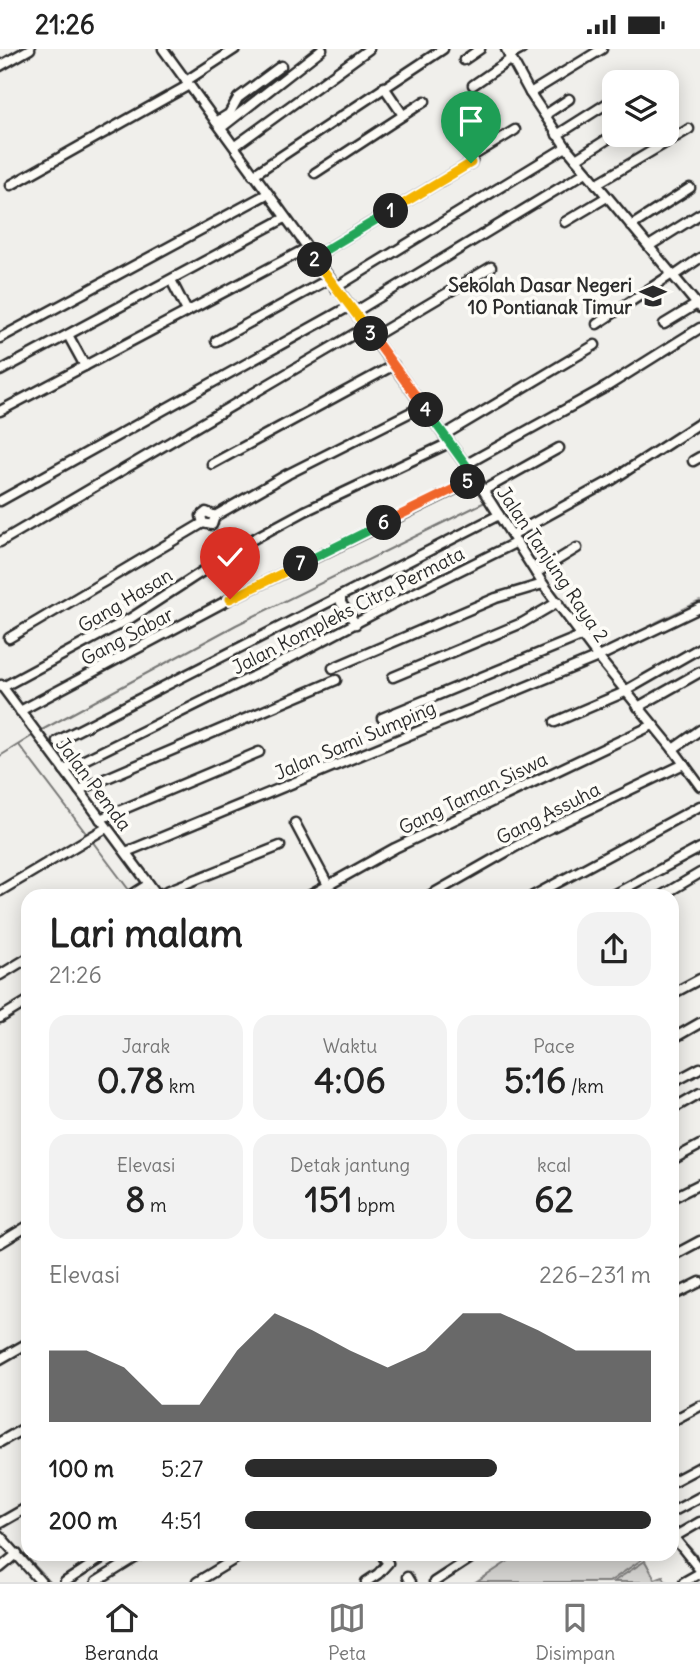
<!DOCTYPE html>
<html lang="id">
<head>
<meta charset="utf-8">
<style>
  :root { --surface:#fff; --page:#f2f2f2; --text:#222; --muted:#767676; --line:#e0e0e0; --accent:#2b2b2b }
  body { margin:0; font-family:Delius,sans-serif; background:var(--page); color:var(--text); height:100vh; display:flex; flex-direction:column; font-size:26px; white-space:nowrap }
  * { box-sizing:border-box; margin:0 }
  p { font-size:23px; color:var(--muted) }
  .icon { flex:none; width:38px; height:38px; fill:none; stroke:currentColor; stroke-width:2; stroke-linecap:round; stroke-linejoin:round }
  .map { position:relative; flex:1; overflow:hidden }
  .side { position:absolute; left:21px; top:840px; width:658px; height:672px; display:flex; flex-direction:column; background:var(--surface); border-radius:21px; box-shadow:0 4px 18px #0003 }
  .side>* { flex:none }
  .tools { position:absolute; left:602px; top:21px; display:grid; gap:14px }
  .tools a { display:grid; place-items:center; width:77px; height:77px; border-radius:14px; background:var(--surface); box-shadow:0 4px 18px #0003; font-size:35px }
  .pin { position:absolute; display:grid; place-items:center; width:60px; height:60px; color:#fff; margin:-72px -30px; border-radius:50% 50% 50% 0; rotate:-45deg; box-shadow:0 0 7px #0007 }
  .pin .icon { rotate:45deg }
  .km { position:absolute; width:35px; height:35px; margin:-18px; border-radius:50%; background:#222; color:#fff; font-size:19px; line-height:35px; text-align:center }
  .round { display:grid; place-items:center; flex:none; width:74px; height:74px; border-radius:21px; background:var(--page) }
  .overview { display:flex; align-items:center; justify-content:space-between; height:119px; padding:0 28px }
  h1 { font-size:38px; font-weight:700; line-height:52px }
  .stats { display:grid; grid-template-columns:repeat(3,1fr); gap:10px; height:119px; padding:7px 28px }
  .stats div { display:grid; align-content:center; border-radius:18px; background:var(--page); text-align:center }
  .stats b { font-size:35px; font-weight:700 }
  .stats small { font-size:19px; font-weight:400 }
  .stats p { font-size:19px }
  .chart { height:196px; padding:14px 28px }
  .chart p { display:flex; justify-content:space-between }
  .chart svg { width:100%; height:126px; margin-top:7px; fill:var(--accent); opacity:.7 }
  ul { padding:0 28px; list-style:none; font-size:23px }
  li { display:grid; grid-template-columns:112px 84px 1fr; align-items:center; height:52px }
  li i { height:18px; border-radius:9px; background:var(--accent) }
  .status { display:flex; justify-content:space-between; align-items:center; height:49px; padding:0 35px; background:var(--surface); direction:ltr }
  .status svg { height:19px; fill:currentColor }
  .menu { display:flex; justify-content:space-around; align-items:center; height:98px; border-top:2px solid var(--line); background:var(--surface); font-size:19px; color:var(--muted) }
  .menu a { display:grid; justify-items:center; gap:4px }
  .menu .on { color:var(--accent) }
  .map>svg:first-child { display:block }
  .green { fill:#d3d2cf; stroke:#7f7e7d; stroke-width:2 }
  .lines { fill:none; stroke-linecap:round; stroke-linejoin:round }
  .stream { stroke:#777775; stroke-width:2 }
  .canal { stroke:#aaa9a7; stroke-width:6 }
  .minor-casing { stroke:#2b2b2b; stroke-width:13 }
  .minor { stroke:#fdfcf7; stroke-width:8 }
  .split-1-casing { stroke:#fff; stroke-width:14 }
  .split-2-casing { stroke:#fff; stroke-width:14 }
  .split-3-casing { stroke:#fff; stroke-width:14 }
  .split-4-casing { stroke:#fff; stroke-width:14 }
  .split-5-casing { stroke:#fff; stroke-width:14 }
  .split-6-casing { stroke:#fff; stroke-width:14 }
  .split-7-casing { stroke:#fff; stroke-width:14 }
  .split-8-casing { stroke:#fff; stroke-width:14 }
  .split-1 { stroke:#f5b400; stroke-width:9 }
  .split-2 { stroke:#22a559; stroke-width:9 }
  .split-3 { stroke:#f5b400; stroke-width:9 }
  .split-4 { stroke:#f0652b; stroke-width:9 }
  .split-5 { stroke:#22a559; stroke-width:9 }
  .split-6 { stroke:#f0652b; stroke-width:9 }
  .split-7 { stroke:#22a559; stroke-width:9 }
  .split-8 { stroke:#f5b400; stroke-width:9 }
  .labels { text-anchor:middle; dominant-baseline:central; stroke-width:7; stroke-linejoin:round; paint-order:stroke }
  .poi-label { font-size:19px; font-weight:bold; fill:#2b2b2b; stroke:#fdfcf7; text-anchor:end }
  .street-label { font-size:19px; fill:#2b2b2b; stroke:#fdfcf7 }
</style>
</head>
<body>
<div class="status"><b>21:26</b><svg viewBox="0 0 49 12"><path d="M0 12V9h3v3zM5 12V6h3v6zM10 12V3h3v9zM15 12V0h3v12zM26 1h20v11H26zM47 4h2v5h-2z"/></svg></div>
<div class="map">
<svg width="700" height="1533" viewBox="0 0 700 1533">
  <rect width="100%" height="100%" fill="#f0efeb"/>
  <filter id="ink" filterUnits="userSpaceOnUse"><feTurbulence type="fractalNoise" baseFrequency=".0143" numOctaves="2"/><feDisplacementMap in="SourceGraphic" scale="14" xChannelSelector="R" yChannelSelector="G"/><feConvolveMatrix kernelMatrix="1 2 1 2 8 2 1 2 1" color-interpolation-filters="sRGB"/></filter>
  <g filter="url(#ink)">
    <g class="green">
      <polygon points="519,1505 650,1505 609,1533 477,1533"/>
      <polygon points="645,1512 655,1530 663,1527 666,1533 613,1533"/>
    </g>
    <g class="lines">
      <g class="stream">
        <polyline points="40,682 236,576 485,453"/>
        <polyline points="19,696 85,783"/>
        <polyline points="0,707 32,687"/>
        <polyline points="87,744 102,764"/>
        <polyline points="108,772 127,797"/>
        <polyline points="92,792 129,841"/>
        <polyline points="133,806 158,840"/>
        <polyline points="672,1479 676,1483"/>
        <polyline points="0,1480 50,1533"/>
        <polyline points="680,1488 700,1510"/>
      </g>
      <polyline class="canal" points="657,575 700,554"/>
      <g class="minor-casing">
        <g id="minor">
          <polyline points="163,0 476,430 543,535 598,608 673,700 700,737"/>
          <polyline points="506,0 530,44 566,98 700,259"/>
          <polyline points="509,7 522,0"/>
          <polyline points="464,11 480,0"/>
          <polyline points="0,17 30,0"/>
          <polyline points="186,32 235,0"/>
          <polyline points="642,33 650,29 654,33"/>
          <polyline points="473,36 511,10"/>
          <polyline points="384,38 403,66"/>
          <polyline points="530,44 602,0"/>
          <polyline points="545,66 569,50"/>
          <polyline points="216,73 229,65 238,49 281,17"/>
          <polyline points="221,79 322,0"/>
          <polyline points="557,86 614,50"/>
          <polyline points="235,97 369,0"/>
          <polyline points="576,110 614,86"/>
          <polyline points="315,124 425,52"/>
          <polyline points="253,126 443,0"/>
          <polyline points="596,135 689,80"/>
          <polyline points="11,136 189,36"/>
          <polyline points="565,173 607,148"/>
          <polyline points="631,177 690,139"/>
          <polyline points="649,197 700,165"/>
          <polyline points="314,208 471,114 474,106 515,81"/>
          <polyline points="674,227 700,209"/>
          <polyline points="171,231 187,262"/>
          <polyline points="335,239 566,98"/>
          <polyline points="355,263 586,123"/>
          <polyline points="597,275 672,225"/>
          <polyline points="664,275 697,255"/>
          <polyline points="68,286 85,317"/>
          <polyline points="373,288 491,218"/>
          <polyline points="0,289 267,145"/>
          <polyline points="216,292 329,230"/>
          <polyline points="0,322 285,169"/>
          <polyline points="0,362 307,199"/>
          <polyline points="444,386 595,296"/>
          <polyline points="693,412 700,408"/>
          <polyline points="212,415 394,316"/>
          <polyline points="465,416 606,338 700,279"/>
          <polyline points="484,441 559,399"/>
          <polyline points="0,452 350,257"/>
          <polyline points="215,467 288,425 423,357"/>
          <polyline points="512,486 612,431 700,374"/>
          <polyline points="0,493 366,278"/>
          <polyline points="536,524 577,499"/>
          <polyline points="341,547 341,554 356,575"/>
          <polyline points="9,589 203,474 212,476 215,467 206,463 201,467 203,474"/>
          <polyline points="333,619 496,549 543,535"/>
          <polyline points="393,628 522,574 558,553"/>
          <polyline points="1,636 158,847"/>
          <polyline points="3,638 131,569 246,494 305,462 449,394"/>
          <polyline points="625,642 700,599"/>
          <polyline points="638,658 700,623"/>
          <polyline points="20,662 230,550 476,430"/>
          <polyline points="382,669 581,587"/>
          <polyline points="555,673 625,643"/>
          <polyline points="57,692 499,466"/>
          <polyline points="673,700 700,681"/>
          <polyline points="64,721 284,612 396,553 517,493"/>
          <polyline points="79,741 336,631"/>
          <polyline points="100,770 259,703"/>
          <polyline points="295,774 328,836"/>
          <polyline points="126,803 598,608 700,559"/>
          <polyline points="0,842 106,779"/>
          <polyline points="157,846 280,797"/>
          <polyline points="130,847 149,835"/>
          <polyline points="309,847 395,799 653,676"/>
          <polyline points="429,847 536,786 684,715"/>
          <polyline points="533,847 700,757"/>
          <polyline points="611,847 700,799"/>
          <polyline points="661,847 700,824"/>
          <polyline points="0,926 28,909"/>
          <polyline points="672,945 700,930"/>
          <polyline points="0,969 28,952"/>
          <polyline points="672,990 700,974"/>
          <polyline points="672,1034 700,1019"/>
          <polyline points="672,1060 700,1044"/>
          <polyline points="672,1111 700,1096"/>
          <polyline points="672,1149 700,1135"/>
          <polyline points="0,1194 28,1177"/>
          <polyline points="672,1207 700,1192"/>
          <polyline points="672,1247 700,1233"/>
          <polyline points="0,1310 28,1294"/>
          <polyline points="672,1372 700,1357"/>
          <polyline points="0,1393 28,1377"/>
          <polyline points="672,1433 700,1418"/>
          <polyline points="672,1463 700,1448"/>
          <polyline points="0,1474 28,1458"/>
          <polyline points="672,1486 700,1521"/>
          <polyline points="0,1487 41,1533"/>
          <polyline points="674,1488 700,1473"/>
          <polyline points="0,1519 17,1505"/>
          <polyline points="407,1528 410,1533"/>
          <polyline points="65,1533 108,1505"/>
          <polyline points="96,1533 141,1505"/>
          <polyline points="197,1533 243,1505"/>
          <polyline points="366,1533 378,1525 388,1514 384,1509 387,1505"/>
          <polyline points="434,1533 477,1505"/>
          <polyline points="684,1533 700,1524"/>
        </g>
      </g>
      <use href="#minor" class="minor"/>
    </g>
  </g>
  <g class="lines" filter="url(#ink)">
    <g class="split-1-casing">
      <polyline id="split-1" points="391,162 471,114"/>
    </g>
    <g class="split-2-casing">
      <polyline id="split-2" points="315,211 314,208 391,162"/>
    </g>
    <g class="split-3-casing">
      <polyline id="split-3" points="315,211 371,285"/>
    </g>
    <g class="split-4-casing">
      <polyline id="split-4" points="371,285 426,361"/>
    </g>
    <g class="split-5-casing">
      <polyline id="split-5" points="426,361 476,430 468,433"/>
    </g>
    <g class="split-6-casing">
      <polyline id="split-6" points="384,474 468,433"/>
    </g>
    <g class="split-7-casing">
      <polyline id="split-7" points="301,515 384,474"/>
    </g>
    <g class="split-8-casing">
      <polyline id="split-8" points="230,550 301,515"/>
    </g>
    <use href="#split-1" class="split-1"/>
    <use href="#split-2" class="split-2"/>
    <use href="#split-3" class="split-3"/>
    <use href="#split-4" class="split-4"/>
    <use href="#split-5" class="split-5"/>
    <use href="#split-6" class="split-6"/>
    <use href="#split-7" class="split-7"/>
    <use href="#split-8" class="split-8"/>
  </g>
  <defs>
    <g id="school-bare" transform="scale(2.1)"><path d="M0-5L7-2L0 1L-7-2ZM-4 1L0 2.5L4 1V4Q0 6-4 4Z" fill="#2b2b2b" stroke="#fdfcf7" stroke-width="2.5" paint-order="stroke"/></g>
  </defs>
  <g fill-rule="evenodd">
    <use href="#school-bare" x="653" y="247"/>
  </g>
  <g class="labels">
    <g class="poi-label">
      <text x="632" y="236">Sekolah Dasar Negeri<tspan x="632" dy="22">10 Pontianak Timur</tspan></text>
    </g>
    <g class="street-label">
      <text transform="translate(553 515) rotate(56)">Jalan Tanjung Raya 2</text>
      <text transform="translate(125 551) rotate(-31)">Gang Hasan</text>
      <text transform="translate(348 561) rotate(-27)">Jalan Kompleks Citra Permata</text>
      <text transform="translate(127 587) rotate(-28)">Gang Sabar</text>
      <text transform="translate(355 691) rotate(-23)">Jalan Sami Sumping</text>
      <text transform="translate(94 735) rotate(53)">Jalan Pemda</text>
      <text transform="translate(473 744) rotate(-26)">Gang Taman Siswa</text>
      <text transform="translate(548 764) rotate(-27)">Gang Assuha</text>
    </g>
  </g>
</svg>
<div class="tools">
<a><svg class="icon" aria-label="layers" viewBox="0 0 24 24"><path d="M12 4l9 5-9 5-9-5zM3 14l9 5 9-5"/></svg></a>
</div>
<div class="pin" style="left:471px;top:114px;background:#1e9e55"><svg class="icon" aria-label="arrive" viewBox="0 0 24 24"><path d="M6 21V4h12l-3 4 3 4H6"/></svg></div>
<div class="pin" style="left:230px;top:550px;background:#d93025"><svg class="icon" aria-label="check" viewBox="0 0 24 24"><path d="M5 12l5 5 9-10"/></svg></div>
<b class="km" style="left:391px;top:162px">1</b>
<b class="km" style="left:315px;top:211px">2</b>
<b class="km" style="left:371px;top:285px">3</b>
<b class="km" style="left:426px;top:361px">4</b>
<b class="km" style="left:468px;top:433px">5</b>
<b class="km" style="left:384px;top:474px">6</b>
<b class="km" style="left:301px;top:515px">7</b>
<section class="side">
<div class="overview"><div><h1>Lari malam</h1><p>21:26</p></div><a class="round"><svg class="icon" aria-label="share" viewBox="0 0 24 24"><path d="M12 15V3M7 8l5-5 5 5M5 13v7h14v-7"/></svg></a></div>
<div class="stats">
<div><p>Jarak</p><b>0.78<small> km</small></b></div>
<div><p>Waktu</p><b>4:06</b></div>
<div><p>Pace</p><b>5:16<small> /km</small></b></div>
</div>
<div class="stats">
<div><p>Elevasi</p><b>8<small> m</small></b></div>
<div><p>Detak jantung</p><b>151<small> bpm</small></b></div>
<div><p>kcal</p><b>62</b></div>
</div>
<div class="chart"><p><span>Elevasi</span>226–231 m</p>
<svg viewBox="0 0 160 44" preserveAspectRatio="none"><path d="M0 44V19L10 19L20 25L30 38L40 38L50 19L60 6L70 12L80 19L90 25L100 19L110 6L120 6L130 12L140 19L150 19L160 19V44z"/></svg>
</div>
<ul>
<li><b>100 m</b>5:27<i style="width:62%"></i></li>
<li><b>200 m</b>4:51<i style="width:100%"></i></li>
</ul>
</section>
</div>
<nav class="menu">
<a class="on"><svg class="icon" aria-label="home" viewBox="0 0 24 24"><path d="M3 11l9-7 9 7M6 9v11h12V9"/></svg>Beranda</a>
<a><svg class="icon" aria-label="map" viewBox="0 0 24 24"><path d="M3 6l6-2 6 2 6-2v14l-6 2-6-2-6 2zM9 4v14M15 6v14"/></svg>Peta</a>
<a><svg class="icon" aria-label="saved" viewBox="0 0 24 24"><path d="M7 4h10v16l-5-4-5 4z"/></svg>Disimpan</a>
</nav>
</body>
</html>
